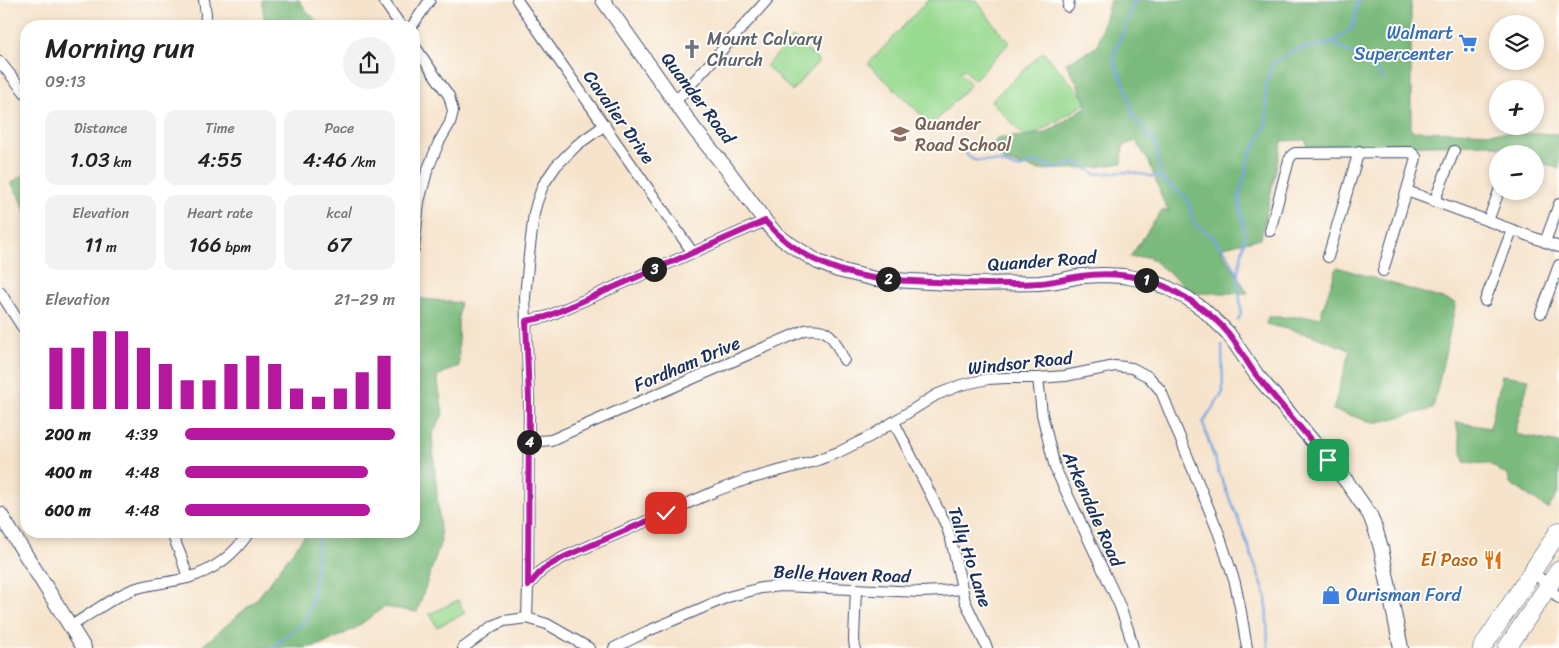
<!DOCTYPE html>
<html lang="en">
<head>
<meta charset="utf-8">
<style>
  :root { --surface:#fff; --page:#f2f2f2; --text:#222; --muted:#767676; --accent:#b5179e }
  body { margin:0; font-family:Sriracha,sans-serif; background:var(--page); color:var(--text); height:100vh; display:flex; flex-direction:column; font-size:19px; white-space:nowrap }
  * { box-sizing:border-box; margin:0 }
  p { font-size:16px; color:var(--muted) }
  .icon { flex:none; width:28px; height:28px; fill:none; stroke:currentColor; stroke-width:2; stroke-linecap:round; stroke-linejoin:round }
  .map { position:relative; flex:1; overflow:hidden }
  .sheet { position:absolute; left:20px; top:20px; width:400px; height:518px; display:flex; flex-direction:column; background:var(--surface); border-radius:20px; box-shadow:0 2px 8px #0003 }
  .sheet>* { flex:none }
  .buttons { position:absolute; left:1489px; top:15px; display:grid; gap:10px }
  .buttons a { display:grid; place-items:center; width:55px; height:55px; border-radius:50%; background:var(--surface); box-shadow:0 2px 8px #0003; font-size:25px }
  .pin { position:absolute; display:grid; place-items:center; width:42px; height:42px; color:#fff; margin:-21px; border-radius:10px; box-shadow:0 2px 8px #0006 }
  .km { position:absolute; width:25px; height:25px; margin:-12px; border-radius:50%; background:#222; color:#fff; font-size:14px; line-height:25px; text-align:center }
  .round { display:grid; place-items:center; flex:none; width:52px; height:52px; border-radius:26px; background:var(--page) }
  .summary { display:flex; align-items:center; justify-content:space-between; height:85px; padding:0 25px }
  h1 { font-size:28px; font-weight:600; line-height:38px }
  .figures { display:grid; grid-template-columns:repeat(3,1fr); gap:8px; height:85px; padding:5px 25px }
  .figures div { display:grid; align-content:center; border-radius:12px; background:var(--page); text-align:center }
  .figures b { font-size:21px; font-weight:600 }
  .figures small { font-size:14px; font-weight:400 }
  .figures p { font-size:14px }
  .chart { height:140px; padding:10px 25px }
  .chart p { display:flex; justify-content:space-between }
  .chart svg { width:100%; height:90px; margin-top:5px; stroke:var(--accent); stroke-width:6 }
  ul { padding:0 25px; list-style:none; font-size:16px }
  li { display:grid; grid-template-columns:80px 60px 1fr; align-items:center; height:38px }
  li i { height:12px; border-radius:6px; background:var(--accent) }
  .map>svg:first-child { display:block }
  .green { fill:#99da91; stroke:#5a8478 }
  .forest { fill:#7aba7b; stroke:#4a746c }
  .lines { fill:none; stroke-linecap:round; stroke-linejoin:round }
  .stream { stroke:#78a6e1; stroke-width:2.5 }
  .street-casing { stroke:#3c4a6e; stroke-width:12 }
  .secondary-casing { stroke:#3c4a6e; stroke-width:16 }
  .highway-casing { stroke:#3c4a6e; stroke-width:19 }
  .street { stroke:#fff; stroke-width:10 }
  .secondary { stroke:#fff; stroke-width:14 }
  .highway { stroke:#fff; stroke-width:18 }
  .route-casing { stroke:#fff; stroke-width:10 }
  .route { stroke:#b5179e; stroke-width:6 }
  .labels { text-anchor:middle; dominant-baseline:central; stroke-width:4; stroke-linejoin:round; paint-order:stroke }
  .shop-label { font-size:18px; fill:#366cbe; stroke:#fdfcf7; text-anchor:end }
  .worship-label { font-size:18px; fill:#5b616d; stroke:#fdfcf7; text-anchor:start }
  .street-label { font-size:18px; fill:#1b2f5e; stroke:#fdfcf7 }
  .education-label { font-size:18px; fill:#785e54; stroke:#fdfcf7; text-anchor:start }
  .food-label { font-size:18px; fill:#c56008; stroke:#fdfcf7; text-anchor:end }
</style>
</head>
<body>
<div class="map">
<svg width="1559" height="648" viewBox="0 0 1559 648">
  <rect width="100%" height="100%" fill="#fdfcf7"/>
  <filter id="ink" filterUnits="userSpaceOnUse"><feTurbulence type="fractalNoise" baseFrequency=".02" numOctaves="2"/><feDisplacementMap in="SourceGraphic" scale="10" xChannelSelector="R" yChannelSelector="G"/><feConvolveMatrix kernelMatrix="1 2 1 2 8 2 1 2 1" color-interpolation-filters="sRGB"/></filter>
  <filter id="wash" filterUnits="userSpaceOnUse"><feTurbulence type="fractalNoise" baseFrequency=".0096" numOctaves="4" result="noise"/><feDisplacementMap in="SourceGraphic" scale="20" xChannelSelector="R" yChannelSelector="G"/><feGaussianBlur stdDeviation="1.12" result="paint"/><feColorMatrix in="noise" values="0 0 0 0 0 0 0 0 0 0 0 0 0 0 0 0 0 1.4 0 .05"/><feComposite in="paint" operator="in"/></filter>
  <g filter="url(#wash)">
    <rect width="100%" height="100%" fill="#f6e3cb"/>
    <g class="green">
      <polygon points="928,0 976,0 999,31 1010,42 974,80 963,69 960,73 971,84 932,125 868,64"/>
      <polygon points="793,37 819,61 792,91 766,66"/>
      <polygon points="1043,52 1088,102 1027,139 991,101"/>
      <polygon points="458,600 465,613 437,627 430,614"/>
    </g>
    <g class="forest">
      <polygon points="262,0 299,0 306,10 322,26 265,26"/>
      <polygon points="1110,0 1411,0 1411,131 1559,134 1559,169 1535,160 1535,154 1517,154 1490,144 1307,147 1306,140 1282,141 1261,238 1220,248 1248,293 1191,293 1174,277 1149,257 1130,257 1162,210 1169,212 1164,203 1149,162 1136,141 1123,146 1122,163 1091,168 1039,170 1004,161 992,147 997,139 1046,133 1087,106 1078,85 1066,63 1097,47"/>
      <polygon points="26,173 26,213 21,200 11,183"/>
      <polygon points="1337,267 1456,303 1433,409 1375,423 1333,410 1350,350 1311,335 1266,324 1268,317 1320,317"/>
      <polygon points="415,298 460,303 458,319 459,366 437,376 443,414 432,435 441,541 417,612 384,607 354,629 323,644 306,648 200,648 257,599 308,531 414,531 414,305"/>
      <polygon points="1502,375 1529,379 1515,434 1559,443 1559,492 1548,509 1510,483 1508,476 1490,464 1464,462 1456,422 1490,428"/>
    </g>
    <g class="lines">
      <g class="stream">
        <polyline points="1135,0 1113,58 1126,88 1134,118 1156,144 1160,178 1187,198 1194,224 1211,235 1227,254 1238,274 1241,314 1238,320"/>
        <polyline points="1333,43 1353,27 1358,0"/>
        <polyline points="965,153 974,160 1000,162 1018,168 1038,162 1052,168 1078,163 1095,174 1130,172 1160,178"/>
        <polyline points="1238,273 1245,237 1239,200 1249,157 1266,126 1267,109 1265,87 1273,63 1294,50 1333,43 1371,65 1384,80"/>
        <polyline points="1222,345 1223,392 1203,423 1219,473 1239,521 1266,596 1268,648"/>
        <polyline points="272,648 303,623 312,604 320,531"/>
      </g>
    </g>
  </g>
  <g filter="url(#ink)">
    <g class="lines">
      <g class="street-casing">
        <g id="street">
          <polyline points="204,0 206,14 205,26"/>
          <polyline points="383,0 401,26"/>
          <polyline points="517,0 693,253"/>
          <polyline points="1068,7 1069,0"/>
          <polyline points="412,26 430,0"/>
          <polyline points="414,45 449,96 453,111 450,123 439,142 427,171 419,202 414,249"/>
          <polyline points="0,62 26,94"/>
          <polyline points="675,102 767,0"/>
          <polyline points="1513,154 1514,153"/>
          <polyline points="1407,191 1559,247"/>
          <polyline points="1434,202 1454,151"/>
          <polyline points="1488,221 1499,191"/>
          <polyline points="1270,231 1289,160 1292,155 1295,153 1411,152 1416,157 1415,162 1383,271"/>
          <polyline points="1545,242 1559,204"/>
          <polyline points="1328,257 1359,151"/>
          <polyline points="0,292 26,333"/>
          <polyline points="1485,301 1512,230"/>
          <polyline points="1541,313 1559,265"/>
          <polyline points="526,321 546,317 765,221"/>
          <polyline points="1038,378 1042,414 1055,468 1119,604 1128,629 1133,648"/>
          <polyline points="894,422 946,525 951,540 965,601 987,648"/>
          <path d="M529,442L551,440L805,330C830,326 835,340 844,360"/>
          <polyline points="171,531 181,556 188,578"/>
          <polyline points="1533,571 1559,598"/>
          <polyline points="528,586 543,569 564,557 716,491 745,480 812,462 839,452 871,436 936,395 961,385 988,379 1006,378 1038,378 1065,376 1115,366 1124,367 1132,368 1149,377 1161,391 1219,534 1235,583 1241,612 1247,648"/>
          <polyline points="527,618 528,586 529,399 525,297 529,255 534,213 537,202 543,185 556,166 577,145 605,125"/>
          <path d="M71,626C91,614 112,597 134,589C151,583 169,583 187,578C213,571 235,554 250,531"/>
          <polyline points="463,648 493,626 504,621 527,618 547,624 589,648"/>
          <polyline points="614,648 648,631 728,597 761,588 782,586 921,592 941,591 962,589"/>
          <polyline points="855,648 854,640 856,589"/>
        </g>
      </g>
      <g class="secondary-casing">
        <g id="secondary">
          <polyline points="603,0 695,130 726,168 765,221 775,233 785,241 818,262 838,270 875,279 967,284 1039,283 1057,281 1081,276 1103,275 1123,276 1144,280 1164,286 1187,298 1203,309 1228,333 1256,374 1347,482 1370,515 1376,531 1381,548 1401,648"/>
          <polyline points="0,514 84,648"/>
        </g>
      </g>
      <g class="highway-casing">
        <g id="highway">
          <polyline points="1482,648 1559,531"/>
          <polyline points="1507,648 1559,570"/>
        </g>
      </g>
      <use href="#street" class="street"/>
      <use href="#secondary" class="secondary"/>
      <use href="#highway" class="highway"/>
    </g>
  </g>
  <g class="lines" filter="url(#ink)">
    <g class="route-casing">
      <path id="route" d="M666,513L564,557L543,569L528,586L529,399L526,321L546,317L765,221C792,253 832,272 873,278C894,281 916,281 938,282C972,284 1006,285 1040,283C1054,282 1067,278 1081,276C1109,272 1141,275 1166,287C1192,300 1218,317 1234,341C1242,352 1248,365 1257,376C1280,404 1304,432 1328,460"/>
    </g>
    <use href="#route" class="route"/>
  </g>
  <defs>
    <g id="supermarket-bare" transform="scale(1.5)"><path d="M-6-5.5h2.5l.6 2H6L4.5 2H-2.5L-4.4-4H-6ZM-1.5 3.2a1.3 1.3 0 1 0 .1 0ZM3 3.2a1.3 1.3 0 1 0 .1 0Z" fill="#3f7fe0" stroke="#fdfcf7" stroke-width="2.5" paint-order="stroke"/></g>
    <g id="church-bare" transform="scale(1.5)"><path d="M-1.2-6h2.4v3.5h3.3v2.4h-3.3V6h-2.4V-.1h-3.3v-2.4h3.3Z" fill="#6b7280" stroke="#fdfcf7" stroke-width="2.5" paint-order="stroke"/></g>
    <g id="school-bare" transform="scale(1.5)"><path d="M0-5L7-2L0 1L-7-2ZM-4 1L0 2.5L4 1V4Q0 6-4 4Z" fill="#8d6e63" stroke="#fdfcf7" stroke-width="2.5" paint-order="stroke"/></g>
    <g id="restaurant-bare" transform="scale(1.5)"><path d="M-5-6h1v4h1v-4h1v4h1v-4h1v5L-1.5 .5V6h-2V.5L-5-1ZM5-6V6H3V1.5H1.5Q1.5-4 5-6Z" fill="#e8710a" stroke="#fdfcf7" stroke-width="2.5" paint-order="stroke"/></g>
    <g id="shop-bare" transform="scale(1.5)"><path d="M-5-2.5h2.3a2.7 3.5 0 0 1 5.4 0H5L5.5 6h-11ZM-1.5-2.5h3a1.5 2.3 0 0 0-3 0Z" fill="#3f7fe0" stroke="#fdfcf7" stroke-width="2.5" paint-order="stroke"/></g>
  </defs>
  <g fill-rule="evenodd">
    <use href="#supermarket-bare" x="1468" y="43"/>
    <use href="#church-bare" x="692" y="49"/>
    <use href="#school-bare" x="900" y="134"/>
    <use href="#restaurant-bare" x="1493" y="560"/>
    <use href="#shop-bare" x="1331" y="595"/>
  </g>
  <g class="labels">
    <g class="shop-label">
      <text x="1453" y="33">Walmart<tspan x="1453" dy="21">Supercenter</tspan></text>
      <text x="1346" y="595" text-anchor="start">Ourisman Ford</text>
    </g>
    <g class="worship-label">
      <text x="707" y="39">Mount Calvary<tspan x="707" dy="21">Church</tspan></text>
    </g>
    <g class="street-label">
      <text transform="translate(698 98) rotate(53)">Quander Road</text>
      <text transform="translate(619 117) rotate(55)">Cavalier Drive</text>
      <text transform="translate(1042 261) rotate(-4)">Quander Road</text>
      <text transform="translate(1020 363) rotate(-6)">Windsor Road</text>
      <text transform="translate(687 364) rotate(-23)">Fordham Drive</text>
      <text transform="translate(1093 509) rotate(66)">Arkendale Road</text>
      <text transform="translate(970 557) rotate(72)">Tally Ho Lane</text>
      <text transform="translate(842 574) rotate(2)">Belle Haven Road</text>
    </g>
    <g class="education-label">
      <text x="915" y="124">Quander<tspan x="915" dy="21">Road School</tspan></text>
    </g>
    <g class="food-label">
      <text x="1478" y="560">El Paso</text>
    </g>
  </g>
</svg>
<div class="buttons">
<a><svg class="icon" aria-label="layers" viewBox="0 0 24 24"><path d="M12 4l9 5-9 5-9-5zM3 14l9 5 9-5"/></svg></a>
<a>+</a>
<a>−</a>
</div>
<div class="pin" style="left:1328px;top:460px;background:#1e9e55"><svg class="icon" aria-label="arrive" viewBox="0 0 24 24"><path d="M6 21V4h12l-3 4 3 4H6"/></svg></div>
<div class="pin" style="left:666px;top:513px;background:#d93025"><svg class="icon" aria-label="check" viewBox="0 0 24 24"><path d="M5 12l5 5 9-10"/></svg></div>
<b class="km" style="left:1146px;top:280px">1</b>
<b class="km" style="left:888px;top:279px">2</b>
<b class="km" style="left:654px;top:269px">3</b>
<b class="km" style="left:529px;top:442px">4</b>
<section class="sheet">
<div class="summary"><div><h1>Morning run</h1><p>09:13</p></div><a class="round"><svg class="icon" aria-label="share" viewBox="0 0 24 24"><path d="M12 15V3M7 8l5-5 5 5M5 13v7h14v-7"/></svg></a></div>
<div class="figures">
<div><p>Distance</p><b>1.03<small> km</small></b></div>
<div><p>Time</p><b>4:55</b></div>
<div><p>Pace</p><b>4:46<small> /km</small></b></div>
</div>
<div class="figures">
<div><p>Elevation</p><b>11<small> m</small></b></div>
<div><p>Heart rate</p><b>166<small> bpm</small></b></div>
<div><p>kcal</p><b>67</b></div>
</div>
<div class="chart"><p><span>Elevation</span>21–29 m</p>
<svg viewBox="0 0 160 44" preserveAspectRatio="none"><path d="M5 44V14M15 44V14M25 44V6M35 44V6M45 44V14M55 44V22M65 44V30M75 44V30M85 44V22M95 44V18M105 44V22M115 44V34M125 44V38M135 44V34M145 44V26M155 44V18"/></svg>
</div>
<ul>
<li><b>200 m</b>4:39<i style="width:100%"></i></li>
<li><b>400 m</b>4:48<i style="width:87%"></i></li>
<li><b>600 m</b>4:48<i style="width:88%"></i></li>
</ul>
</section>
</div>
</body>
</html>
